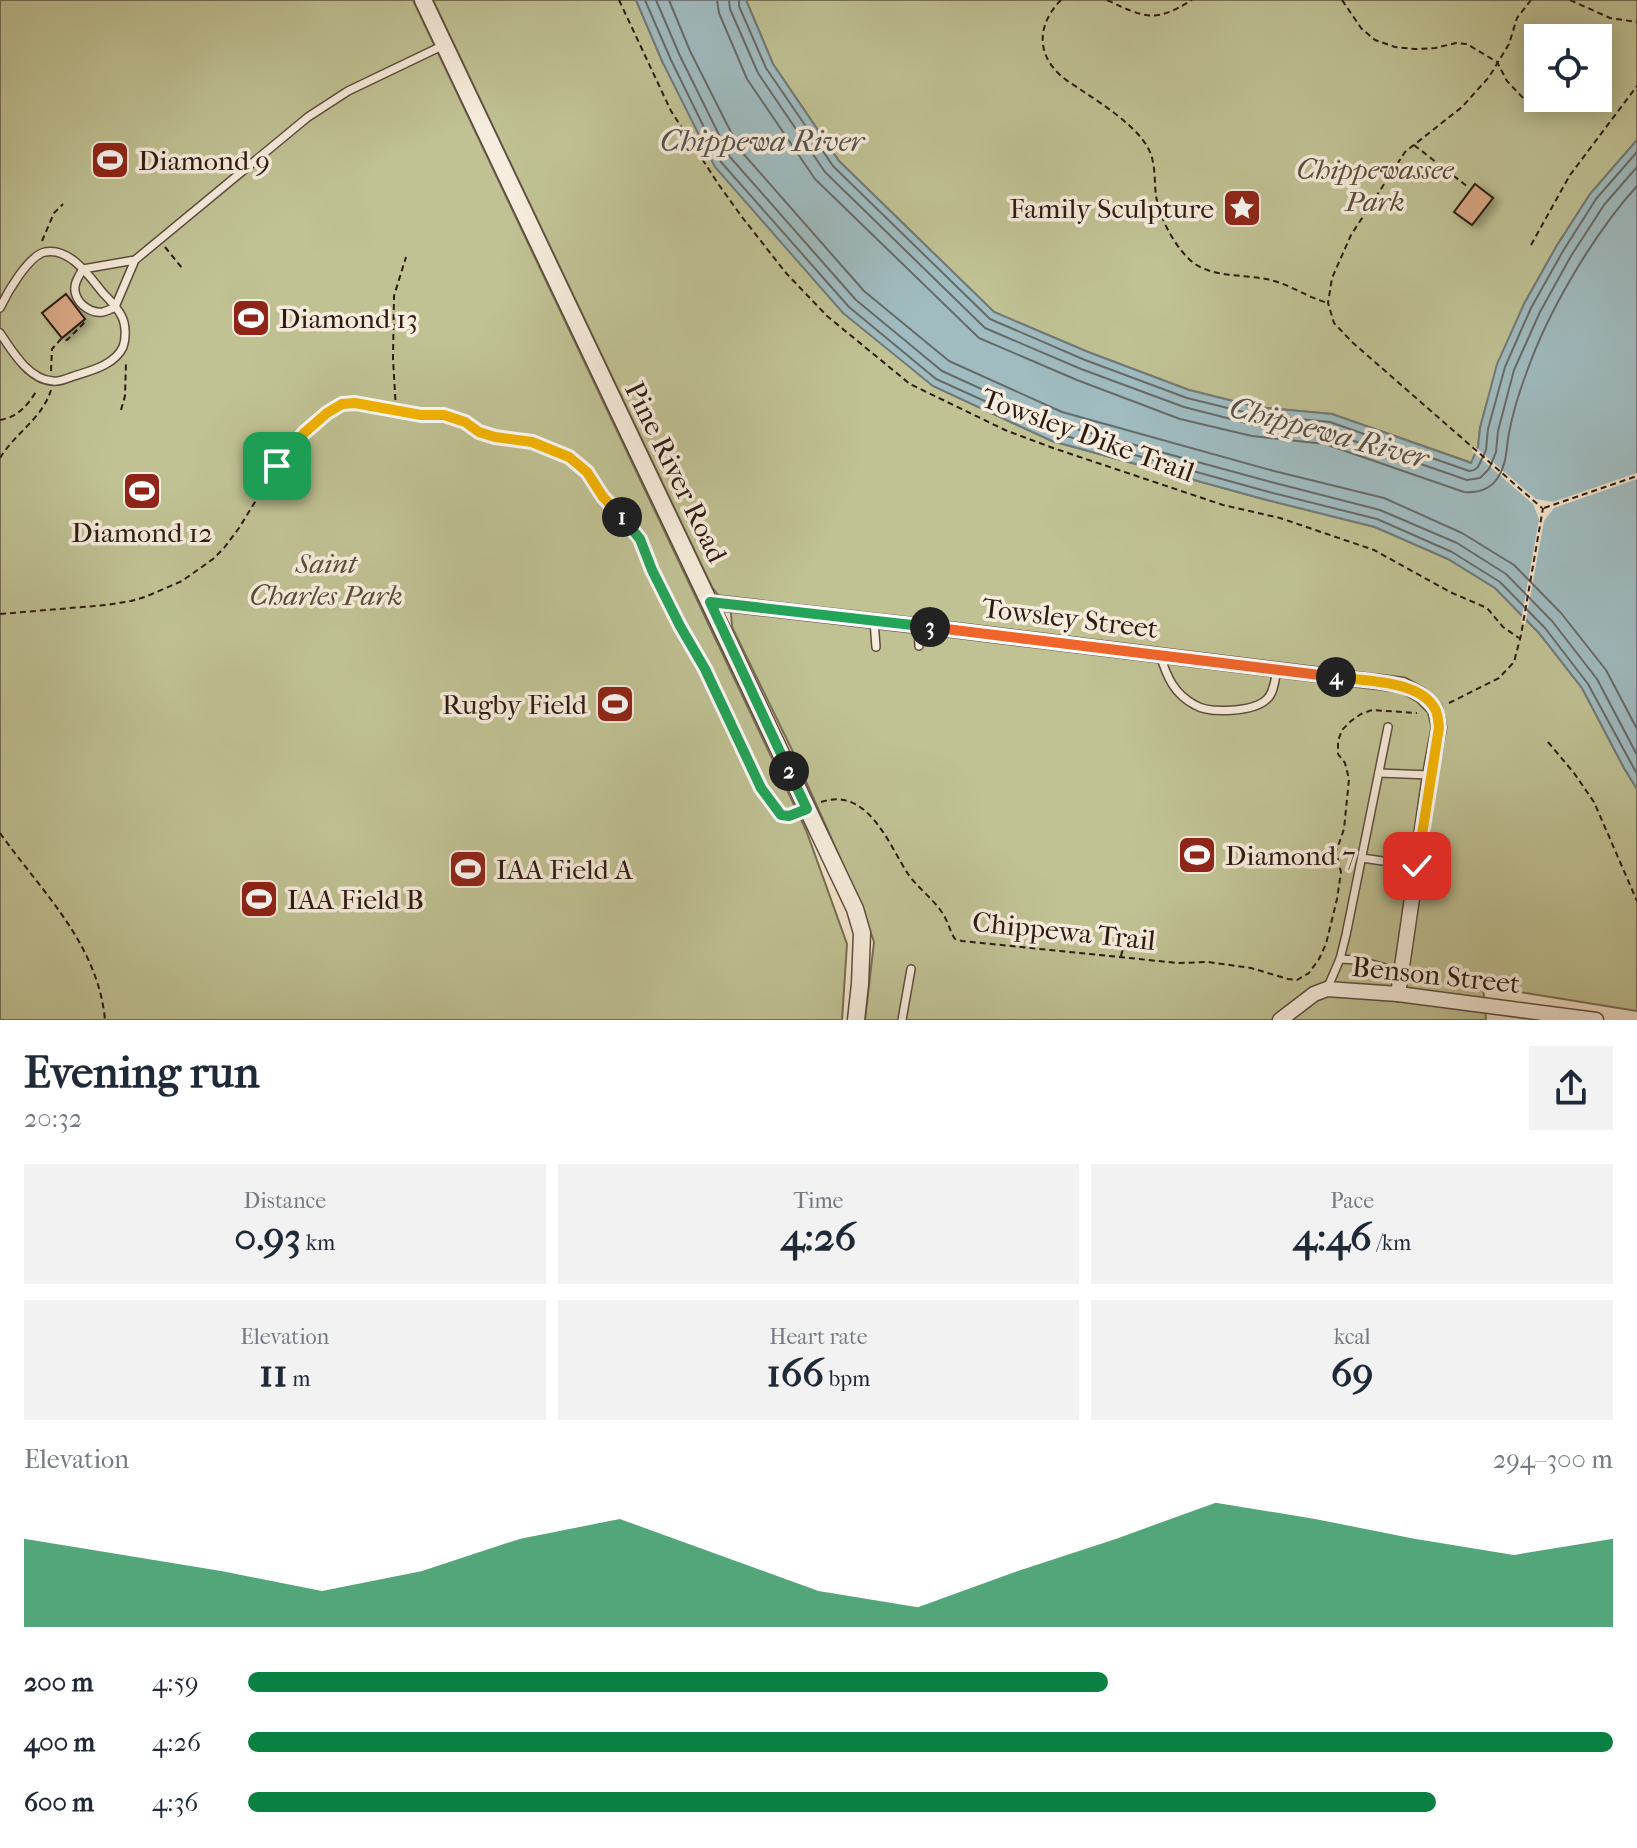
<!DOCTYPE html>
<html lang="en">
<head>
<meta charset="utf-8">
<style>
  :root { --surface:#fff; --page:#f2f2f3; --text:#1f2937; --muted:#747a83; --accent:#0b8043 }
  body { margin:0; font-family:"IM FELL French Canon",serif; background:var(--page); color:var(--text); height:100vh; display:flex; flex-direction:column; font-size:30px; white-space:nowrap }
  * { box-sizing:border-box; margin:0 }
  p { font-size:26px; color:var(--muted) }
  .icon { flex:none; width:44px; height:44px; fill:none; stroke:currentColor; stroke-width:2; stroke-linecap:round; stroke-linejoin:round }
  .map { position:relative; height:1020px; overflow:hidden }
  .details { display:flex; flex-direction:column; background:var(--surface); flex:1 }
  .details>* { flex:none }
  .buttons { position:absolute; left:1524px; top:24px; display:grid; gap:16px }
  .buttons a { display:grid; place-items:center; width:88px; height:88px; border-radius:0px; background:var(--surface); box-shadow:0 4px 20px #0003; font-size:40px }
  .pin { position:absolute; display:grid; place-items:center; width:68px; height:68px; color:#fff; margin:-34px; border-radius:16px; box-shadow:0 4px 12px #0006 }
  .km { position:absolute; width:40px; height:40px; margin:-20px; border-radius:50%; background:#222; color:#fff; font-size:22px; line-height:40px; text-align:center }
  .round { display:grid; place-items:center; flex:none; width:84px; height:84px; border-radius:0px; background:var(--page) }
  .summary { display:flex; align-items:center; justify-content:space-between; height:136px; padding:0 24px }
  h1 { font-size:44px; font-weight:700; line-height:60px }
  .metrics { display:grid; grid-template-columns:repeat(3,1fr); gap:12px; height:136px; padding:8px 24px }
  .metrics div { display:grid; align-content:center; border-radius:0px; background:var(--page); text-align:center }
  .metrics b { font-size:40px; font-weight:700 }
  .metrics small { font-size:22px; font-weight:400 }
  .metrics p { font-size:22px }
  .chart { height:224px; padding:16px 24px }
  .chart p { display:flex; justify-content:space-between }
  .chart svg { width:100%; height:144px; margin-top:8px; fill:var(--accent); opacity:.7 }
  ul { padding:0 24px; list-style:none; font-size:26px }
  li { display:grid; grid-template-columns:128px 96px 1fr; align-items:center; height:60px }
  li i { height:20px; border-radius:10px; background:var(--accent) }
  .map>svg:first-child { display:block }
  .green { fill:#c0c294; stroke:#766e52; stroke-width:2; fill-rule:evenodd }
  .water { fill:#a0bcc1; stroke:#727b7b; stroke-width:2 }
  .pier { fill:#f3e4cc }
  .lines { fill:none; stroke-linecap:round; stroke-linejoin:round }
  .shore { stroke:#666b69; stroke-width:2 }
  .building { fill:#d7a683; stroke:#2d1a11; stroke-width:2; filter:url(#shadow) }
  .service-casing { stroke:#5e4c40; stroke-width:10 }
  .minor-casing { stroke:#5e4c40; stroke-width:17 }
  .tertiary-casing { stroke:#5e4c40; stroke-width:19 }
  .path { stroke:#2d1a11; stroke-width:2; stroke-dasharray:6 4; stroke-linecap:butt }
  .service { stroke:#f7edde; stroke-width:7 }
  .minor { stroke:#f7edde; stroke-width:14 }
  .tertiary { stroke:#f7edde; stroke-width:16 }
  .split-1-casing { stroke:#fff; stroke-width:16 }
  .split-2-casing { stroke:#fff; stroke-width:16 }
  .split-3-casing { stroke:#fff; stroke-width:16 }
  .split-4-casing { stroke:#fff; stroke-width:16 }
  .split-5-casing { stroke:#fff; stroke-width:16 }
  .split-1 { stroke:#f5b400; stroke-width:10 }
  .split-2 { stroke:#22a559; stroke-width:10 }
  .split-3 { stroke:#22a559; stroke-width:10 }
  .split-4 { stroke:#f0652b; stroke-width:10 }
  .split-5 { stroke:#f5b400; stroke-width:10 }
  .labels { text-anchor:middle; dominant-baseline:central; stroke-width:7; stroke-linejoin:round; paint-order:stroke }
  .poi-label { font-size:28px; fill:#2d1a11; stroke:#f7edde; text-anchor:start }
  .park-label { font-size:28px; font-style:italic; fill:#594c38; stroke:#f7edde }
  .street-label { font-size:28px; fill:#2d1a11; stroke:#f7edde }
  .water-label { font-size:30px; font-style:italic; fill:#55534f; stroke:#f7edde }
</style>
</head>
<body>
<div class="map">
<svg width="1637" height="1020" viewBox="0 0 1637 1020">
  <defs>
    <filter id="shadow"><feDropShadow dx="6" dy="3.5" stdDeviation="4" flood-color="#0004"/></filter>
  </defs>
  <rect width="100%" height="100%" fill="#f3e4cc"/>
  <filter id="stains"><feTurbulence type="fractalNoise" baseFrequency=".0025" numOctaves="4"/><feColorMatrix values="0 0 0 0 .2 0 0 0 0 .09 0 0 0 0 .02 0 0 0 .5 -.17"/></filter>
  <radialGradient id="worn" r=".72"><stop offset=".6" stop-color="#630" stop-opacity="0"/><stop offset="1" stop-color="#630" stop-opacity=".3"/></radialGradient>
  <g class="green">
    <polygon points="0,0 413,0 806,830 847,944 842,1020 0,1020"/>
    <polygon points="433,0 636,0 663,63 891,351 933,386 1052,441 1267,500 1375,527 1448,559 1495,588 1539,633 1582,688 1624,768 1637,789 1637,1011 1483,986 1486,1020 865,1020 874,942 862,907 792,750 732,627 730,600 719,596 712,587"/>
    <path d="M746,0H1637V140L1590,194L1556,247L1524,304L1488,399L1480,428L1478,447L1472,463L1332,414L1257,407L1189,390L1088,352L994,312L839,161L773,64ZM1538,38H1598V98H1538Z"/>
  </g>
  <polygon class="water" points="636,0 746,0 773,64 839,161 994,312 1088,352 1189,390 1257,407 1332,414 1471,463 1478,447 1480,428 1497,364 1524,304 1556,247 1590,194 1637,140 1637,789 1624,768 1582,688 1539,633 1495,588 1448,559 1375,527 1267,500 1052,441 933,386 843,313 715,167 663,63"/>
  <polygon class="pier" points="1474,446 1536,499 1553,502 1637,473 1637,479 1554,508 1544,521 1525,625 1521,621 1539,519 1533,504 1472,451"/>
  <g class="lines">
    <g class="shore">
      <polyline points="645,0 671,60 721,162 849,307 936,379 1055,433 1269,492 1377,519 1452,552 1500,582 1545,628 1588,684 1637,774"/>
      <polyline points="656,0 680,56 730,157 856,300 942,371 1058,424 1271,482 1380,510 1457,543 1506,574 1552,621 1597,679 1637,755"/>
      <polyline points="669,0 690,51 740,150 864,291 949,361 1062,412 1274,471 1384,498 1462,533 1514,565 1561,613 1606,670 1637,729"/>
      <path d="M717,0L719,13L747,79L815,179L979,338L1077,380L1180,419L1252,436L1325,444L1464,492C1477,493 1489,490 1497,479C1507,465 1506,449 1509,433C1512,417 1520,390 1526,374C1548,311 1593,235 1637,186"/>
      <polyline points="729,0 730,9 758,73 825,172 985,328 1081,369 1184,407 1254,425 1328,432 1467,480 1480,478 1489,469 1496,452 1498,431 1514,370 1540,312 1571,256 1604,205 1637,167"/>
      <polyline points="739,0 739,6 766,68 833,166 990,319 1085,360 1187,398 1256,415 1330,422 1469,471 1474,470 1478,467 1486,450 1488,429 1505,367 1531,308 1563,251 1596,199 1637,152"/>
    </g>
  </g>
  <g class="building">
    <polygon points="1475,184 1493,198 1472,225 1454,212"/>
    <polygon points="66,294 85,319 62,338 42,313"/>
  </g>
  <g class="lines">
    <g class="service-casing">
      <g id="service">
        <path d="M135,260L115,307C111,309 107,311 103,312C92,314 79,305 76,295C72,285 79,276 83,269L135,260L308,117L348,91L444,45"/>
        <path d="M0,308C7,293 28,256 45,252C70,247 90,277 103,293C110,300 118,308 122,317C126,325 126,339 123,347C114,366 89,371 71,377C66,379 59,382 53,381C29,380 12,351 0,333"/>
        <polyline points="874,621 876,647"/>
        <polyline points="918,626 919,646"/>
        <path d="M1160,655C1167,677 1174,694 1195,705C1210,714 1254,712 1267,699C1274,693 1275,679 1277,670"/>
        <polyline points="1379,773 1430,775"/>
        <polyline points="1362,858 1417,866"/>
        <polyline points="1340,959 1357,960 1400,972"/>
        <polyline points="1327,989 1340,959 1346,935 1388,727"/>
        <polyline points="902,1020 911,969"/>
      </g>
    </g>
    <g class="minor-casing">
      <g id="minor">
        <polyline points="710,602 946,629 1403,685 1421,695 1435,709 1439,727 1430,775 1398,994"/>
        <polyline points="1280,1020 1314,994 1327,989 1398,994 1596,1020"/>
      </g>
    </g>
    <g class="tertiary-casing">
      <polyline id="tertiary" points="423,0 855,909 862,933 860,984 856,1020"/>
    </g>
    <g class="path">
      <polyline points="619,0 671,111 719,185 742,217 786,273 827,316 910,384 1005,430 1053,448 1223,505 1280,518 1374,550 1450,592 1487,608 1503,627 1519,638"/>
      <path d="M1061,0C1039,22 1035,51 1059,74C1066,81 1076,86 1084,92C1104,105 1137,127 1148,148C1156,162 1154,180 1156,196C1160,218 1173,244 1190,260C1210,278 1241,274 1266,279C1288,283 1306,297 1328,303"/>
      <path d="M1107,0C1145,18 1155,23 1192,0"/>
      <polyline points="1342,0 1361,28 1375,40 1395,47 1415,49 1435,48 1456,43 1467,44 1497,62 1507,81 1525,100 1538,97"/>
      <polyline points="1531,0 1517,18 1509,44 1489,77 1462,107 1405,152 1351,235 1332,278 1328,303 1334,323 1352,342 1542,508"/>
      <polyline points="1570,0 1610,18 1637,22"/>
      <polyline points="1414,145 1468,187"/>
      <polyline points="42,241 54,213 63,204"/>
      <polyline points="1531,245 1570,175 1637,86"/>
      <polyline points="165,247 182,268"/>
      <polyline points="51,371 52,349 61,339 67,340 86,321"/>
      <polyline points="121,410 125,396 126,361"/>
      <polyline points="396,410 393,359 394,296 406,257"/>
      <path d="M0,420C18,417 28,405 37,390"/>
      <path d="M0,458C15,433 42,419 51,390"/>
      <polyline points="1544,508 1637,476"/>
      <polyline points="0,614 106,605 131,601 145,597 182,581 213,559 224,548 239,528 277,466 289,451 304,433 327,413 342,404 355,403 421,415 444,415 465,422 479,432 495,437 532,442 550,448 569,457 587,472 603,497 640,539 652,570 680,626 705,669 761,788 781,815 789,816 793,814"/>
      <polyline points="1449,703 1499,678 1514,662 1521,635 1543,508"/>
      <polyline points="1548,742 1574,773 1594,802 1637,901"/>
      <path d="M821,802C868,786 889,845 908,874C918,888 932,898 941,911C948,920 949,930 955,939L962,941L1178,963L1208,962L1251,968L1288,979L1297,980L1309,973L1319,959L1326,944L1337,899L1341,872L1336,852L1344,829L1349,779L1345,763L1338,754V741L1342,730L1351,721L1361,714L1372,710L1417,713"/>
      <path d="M0,833C42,892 98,944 105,1020"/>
      <polyline points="1121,956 1123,948"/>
    </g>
    <use href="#service" class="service"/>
    <use href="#minor" class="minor"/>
    <use href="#tertiary" class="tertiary"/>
  </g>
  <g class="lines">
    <g class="split-1-casing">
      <polyline id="split-1" points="277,466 304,433 327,413 342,404 355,403 421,415 444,415 465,422 479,432 495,437 532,442 569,457 587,472 603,497 622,517"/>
    </g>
    <g class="split-2-casing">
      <polyline id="split-2" points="622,517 640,539 652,570 680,626 705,669 761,788 781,815 789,816 807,809 789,771"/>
    </g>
    <g class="split-3-casing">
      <polyline id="split-3" points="789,771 710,602 930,627"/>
    </g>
    <g class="split-4-casing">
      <polyline id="split-4" points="930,627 1336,677"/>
    </g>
    <g class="split-5-casing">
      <path id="split-5" d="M1336,677C1364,681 1420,680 1435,709C1438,713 1438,722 1439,727L1417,866"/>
    </g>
    <use href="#split-1" class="split-1"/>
    <use href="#split-2" class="split-2"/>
    <use href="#split-3" class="split-3"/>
    <use href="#split-4" class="split-4"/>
    <use href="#split-5" class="split-5"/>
  </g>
  <defs>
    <g id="stadium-square" transform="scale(2)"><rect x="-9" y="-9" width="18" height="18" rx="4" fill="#8f2418" stroke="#f7edde"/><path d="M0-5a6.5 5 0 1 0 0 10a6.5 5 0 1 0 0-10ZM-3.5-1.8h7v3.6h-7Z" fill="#fff"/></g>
    <g id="sight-square" transform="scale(2)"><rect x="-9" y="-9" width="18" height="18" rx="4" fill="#8f2418" stroke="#f7edde"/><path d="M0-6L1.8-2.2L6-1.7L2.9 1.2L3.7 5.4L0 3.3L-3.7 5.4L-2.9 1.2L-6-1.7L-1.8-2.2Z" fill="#fff"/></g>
  </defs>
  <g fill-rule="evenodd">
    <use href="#stadium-square" x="110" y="160"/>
    <use href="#sight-square" x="1242" y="208"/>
    <use href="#stadium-square" x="251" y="318"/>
    <use href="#stadium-square" x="142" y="491"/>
    <use href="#stadium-square" x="615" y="704"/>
    <use href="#stadium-square" x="1197" y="855"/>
    <use href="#stadium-square" x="468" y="869"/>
    <use href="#stadium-square" x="259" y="899"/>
  </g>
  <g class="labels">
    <g class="poi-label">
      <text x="138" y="160">Diamond 9</text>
      <text x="1214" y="208" text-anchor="end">Family Sculpture</text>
      <text x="279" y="318">Diamond 13</text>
      <text x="142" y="532" text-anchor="middle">Diamond 12</text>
      <text x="587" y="704" text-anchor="end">Rugby Field</text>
      <text x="1225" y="855">Diamond 7</text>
      <text x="496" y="869">IAA Field A</text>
      <text x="287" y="899">IAA Field B</text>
    </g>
    <g class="park-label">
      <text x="1375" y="169">Chippewassee<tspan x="1375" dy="32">Park</tspan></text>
      <text x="326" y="563">Saint<tspan x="326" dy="32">Charles Park</tspan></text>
    </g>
    <g class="street-label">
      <text transform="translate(1088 435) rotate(20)">Towsley Dike Trail</text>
      <text transform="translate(676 472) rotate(64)">Pine River Road</text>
      <text transform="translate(1070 618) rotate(7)">Towsley Street</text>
      <text transform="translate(1064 931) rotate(6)">Chippewa Trail</text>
      <text transform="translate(1436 975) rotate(6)">Benson Street</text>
    </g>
    <g class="water-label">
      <text x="762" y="141">Chippewa River</text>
      <text transform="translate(1329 433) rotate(15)">Chippewa River</text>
    </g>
  </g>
  <rect width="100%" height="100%" filter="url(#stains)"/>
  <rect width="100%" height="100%" fill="url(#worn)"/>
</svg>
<div class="buttons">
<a><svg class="icon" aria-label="locate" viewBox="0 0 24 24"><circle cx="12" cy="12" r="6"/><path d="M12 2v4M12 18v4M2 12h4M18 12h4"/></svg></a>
</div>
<div class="pin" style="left:277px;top:466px;background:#1e9e55"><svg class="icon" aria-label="arrive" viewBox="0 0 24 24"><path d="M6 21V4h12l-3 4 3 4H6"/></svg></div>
<div class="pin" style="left:1417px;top:866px;background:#d93025"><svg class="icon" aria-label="check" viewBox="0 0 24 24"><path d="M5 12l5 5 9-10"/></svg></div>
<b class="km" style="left:622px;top:517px">1</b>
<b class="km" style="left:789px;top:771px">2</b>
<b class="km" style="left:930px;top:627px">3</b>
<b class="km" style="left:1336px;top:677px">4</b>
</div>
<section class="details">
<div class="summary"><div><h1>Evening run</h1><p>20:32</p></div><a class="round"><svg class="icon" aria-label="share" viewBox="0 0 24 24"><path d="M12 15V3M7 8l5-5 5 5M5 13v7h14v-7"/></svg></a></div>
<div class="metrics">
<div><p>Distance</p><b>0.93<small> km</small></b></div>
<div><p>Time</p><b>4:26</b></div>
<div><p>Pace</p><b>4:46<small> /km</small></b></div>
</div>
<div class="metrics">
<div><p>Elevation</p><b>11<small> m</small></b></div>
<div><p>Heart rate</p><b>166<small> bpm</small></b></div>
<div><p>kcal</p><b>69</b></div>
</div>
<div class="chart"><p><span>Elevation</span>294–300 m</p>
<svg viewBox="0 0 160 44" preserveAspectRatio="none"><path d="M0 44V17L10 22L20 27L30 33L40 27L50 17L60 11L70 22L80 33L90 38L100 27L110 17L120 6L130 11L140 17L150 22L160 17V44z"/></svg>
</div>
<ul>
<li><b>200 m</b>4:59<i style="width:63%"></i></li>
<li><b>400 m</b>4:26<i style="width:100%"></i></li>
<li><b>600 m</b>4:36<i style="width:87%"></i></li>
</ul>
</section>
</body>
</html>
